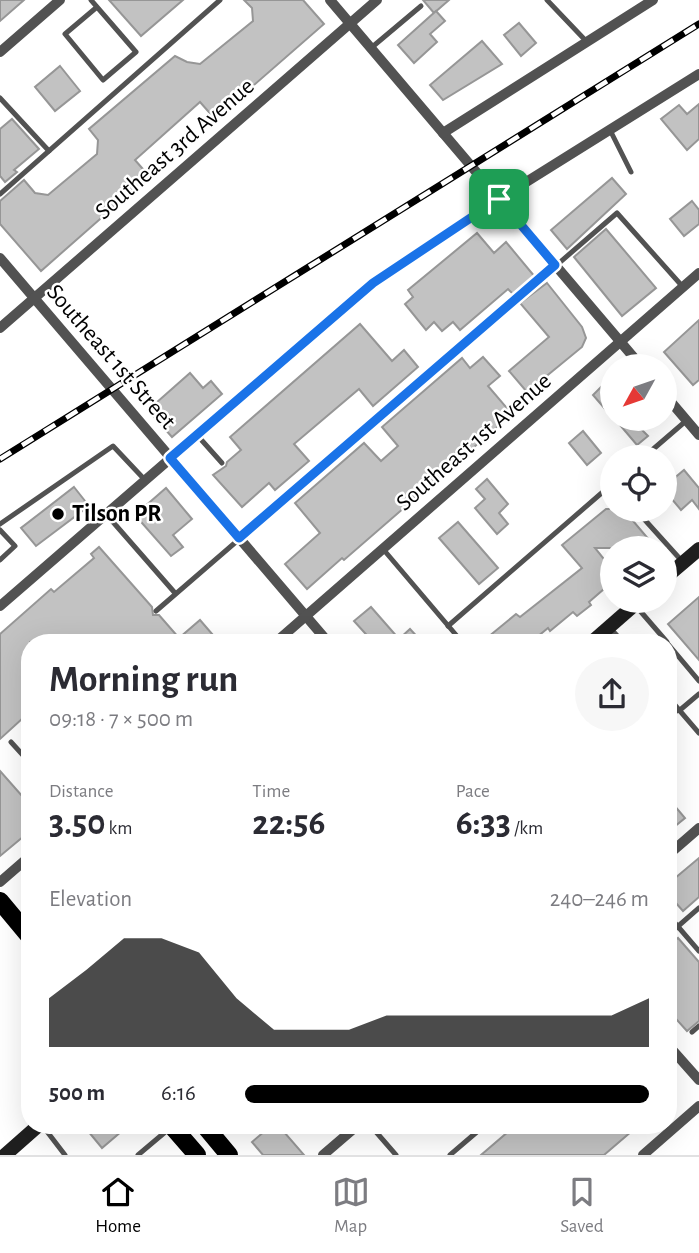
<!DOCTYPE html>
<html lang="en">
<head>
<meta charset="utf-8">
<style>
  :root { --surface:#fff; --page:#f7f7f7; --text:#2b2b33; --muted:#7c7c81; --line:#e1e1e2; --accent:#000 }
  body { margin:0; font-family:"Alegreya Sans",sans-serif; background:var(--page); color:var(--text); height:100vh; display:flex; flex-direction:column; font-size:26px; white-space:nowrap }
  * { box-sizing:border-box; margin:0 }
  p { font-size:23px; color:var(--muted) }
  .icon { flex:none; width:38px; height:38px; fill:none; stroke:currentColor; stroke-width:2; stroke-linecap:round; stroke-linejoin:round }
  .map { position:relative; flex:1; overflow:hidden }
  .details { position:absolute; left:21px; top:634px; width:656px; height:500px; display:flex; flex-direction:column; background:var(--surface); border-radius:28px; box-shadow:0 7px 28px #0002 }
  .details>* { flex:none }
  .needle { width:46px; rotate:230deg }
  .buttons { position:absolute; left:600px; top:354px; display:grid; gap:14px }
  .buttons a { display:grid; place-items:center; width:77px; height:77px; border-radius:50%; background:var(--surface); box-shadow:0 7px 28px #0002; font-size:35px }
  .pin { position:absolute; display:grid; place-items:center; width:60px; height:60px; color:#fff; margin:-30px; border-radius:14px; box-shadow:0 4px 10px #0006 }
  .round { display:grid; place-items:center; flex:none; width:74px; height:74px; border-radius:37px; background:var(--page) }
  .headline { display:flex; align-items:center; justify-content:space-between; height:119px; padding:0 28px }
  h1 { font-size:38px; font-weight:700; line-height:52px }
  .figures { display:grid; grid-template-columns:repeat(3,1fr); gap:10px; height:119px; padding:7px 28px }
  .figures div { display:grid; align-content:center }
  .figures b { font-size:35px; font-weight:700 }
  .figures small { font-size:19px; font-weight:400 }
  .figures p { font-size:19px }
  .chart { height:196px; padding:14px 28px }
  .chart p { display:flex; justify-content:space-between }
  .chart svg { width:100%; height:126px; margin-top:7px; fill:var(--accent); opacity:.7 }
  ul { padding:0 28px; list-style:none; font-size:23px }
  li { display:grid; grid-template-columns:112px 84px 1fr; align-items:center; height:52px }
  li i { height:18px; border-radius:9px; background:var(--accent) }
  .tab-bar { display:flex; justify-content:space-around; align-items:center; height:98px; border-top:2px solid var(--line); background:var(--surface); font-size:19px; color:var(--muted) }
  .tab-bar a { display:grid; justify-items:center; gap:4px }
  .tab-bar .active { color:var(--accent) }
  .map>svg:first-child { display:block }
  .building { fill:#c2c2c2; stroke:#969696; stroke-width:2 }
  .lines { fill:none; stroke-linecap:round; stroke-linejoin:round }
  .lane { stroke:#525252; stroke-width:5 }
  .street { stroke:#525252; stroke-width:10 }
  .secondary { stroke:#1f1f1f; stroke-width:14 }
  .primary { stroke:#000; stroke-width:18 }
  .rail-casing { stroke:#000; stroke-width:7 }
  .rail { stroke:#fff; stroke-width:4.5; stroke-dasharray:13; stroke-linecap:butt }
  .route-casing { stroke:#fff; stroke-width:14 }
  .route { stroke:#1a73e8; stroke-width:9 }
  .poi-dot { fill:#000; stroke:#fff; stroke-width:2.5 }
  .labels { text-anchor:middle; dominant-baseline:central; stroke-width:5; stroke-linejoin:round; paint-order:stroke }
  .street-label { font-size:24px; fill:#000; stroke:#fff }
  .poi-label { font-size:24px; font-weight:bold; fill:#000; stroke:#fff; text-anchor:start }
</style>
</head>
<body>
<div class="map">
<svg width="699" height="1155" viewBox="0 0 699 1155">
  <rect width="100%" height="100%" fill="#fff"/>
  <g class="building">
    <polygon points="0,0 24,0 0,21"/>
    <polygon points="109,0 183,0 141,36"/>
    <polygon points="244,0 303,0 324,24 215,119 200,102 135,160 149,176 41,271 0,224 0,201 24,180 35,193 48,195 97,154 98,140 89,129 175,56 187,62 200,64 253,21 252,8"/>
    <polygon points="423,0 449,0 434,13"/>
    <polygon points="436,11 445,21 430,34 437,42 414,63 398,45"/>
    <polygon points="519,23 536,43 521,56 504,35"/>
    <polygon points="482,41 502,64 443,100 430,85"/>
    <polygon points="60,66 80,91 55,111 35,87"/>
    <polygon points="699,104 699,139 687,150 661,119 679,105 687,114"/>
    <polygon points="12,119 39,149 14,170 17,172 5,182 0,176 0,129"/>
    <polygon points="612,178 626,194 567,249 551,230"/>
    <polygon points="692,201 699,210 699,224 684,236 670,219"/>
    <polygon points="606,229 656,288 622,316 574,257"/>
    <polygon points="477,233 494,253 506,242 535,277 514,295 508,289 460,330 453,322 442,331 434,322 426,330 405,304 413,297 408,290"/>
    <polygon points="547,283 582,327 586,338 582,347 527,392 509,371 549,337 520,303"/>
    <polygon points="699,320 699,380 693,385 664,352"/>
    <polygon points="360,324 392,361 404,350 418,367 373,406 359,389 294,444 309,461 275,490 269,483 242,507 213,475 226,466 227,462 241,450 230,437"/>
    <polygon points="483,357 500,376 488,386 512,414 344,560 342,558 307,589 285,564 320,533 295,503 364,443 381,461 398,446 382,427 462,358 470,368"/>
    <polygon points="190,373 203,388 211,381 222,394 172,437 148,410"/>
    <polygon points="603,385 612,396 612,417 593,395"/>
    <polygon points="614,418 636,418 644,427 641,429 648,436 637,445"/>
    <polygon points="583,431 601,453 587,465 569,443"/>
    <polygon points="684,470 699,488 699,509 692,500 681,510 665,491 665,486"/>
    <polygon points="487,479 508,504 499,513 508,524 497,534 475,508 485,499 476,489"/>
    <polygon points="74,487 89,506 36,546 21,528"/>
    <polygon points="166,488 192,519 173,535 183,547 171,556 135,515"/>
    <polygon points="606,509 623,509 656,548 595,548 612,569 612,582 589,602 591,605 577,616 573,612 550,631 548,628 531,642 482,642 516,614 520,617 582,568 562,545"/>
    <polygon points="458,522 498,568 479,584 439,538"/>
    <polygon points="99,547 152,607 153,615 159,615 179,638 200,620 219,642 30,642 30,726 23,718 0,739 0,634 51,589 54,592 94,558 91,554"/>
    <polygon points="699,597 699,660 668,624"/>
    <polygon points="371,607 399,639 410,629 422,642 373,642 354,621"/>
    <polygon points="0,771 30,805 30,831 0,856"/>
    <polygon points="668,798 685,818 668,832"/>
    <polygon points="699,858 699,897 683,911 668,894 668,884"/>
    <polygon points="678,938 699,962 699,1021 687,1031 668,1010 668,946"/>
    <polygon points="83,1125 129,1125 102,1148"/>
    <polygon points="272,1125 278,1125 304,1155 263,1155 252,1142"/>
    <polygon points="516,1125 639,1125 604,1155 481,1155"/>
  </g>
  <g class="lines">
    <g class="lane">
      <polyline points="91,0 136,52 103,80 65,34 97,7"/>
      <polyline points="547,0 587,42"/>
      <polyline points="371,48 421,6"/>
      <polyline points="0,98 49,151"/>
      <polyline points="610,130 631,172"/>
      <polyline points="0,194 220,0"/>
      <polyline points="197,435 222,463"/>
      <polyline points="644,457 687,420"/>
      <polyline points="635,509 681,560"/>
      <polyline points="106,514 175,593"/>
      <polyline points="0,524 113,446 145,480"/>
      <polyline points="0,530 15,546 0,560"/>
      <polyline points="383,549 462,642"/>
      <polyline points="635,605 667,642"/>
      <polyline points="156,611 617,213 683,287"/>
      <polyline points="448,626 612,484"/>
      <polyline points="609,627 623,642"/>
      <polyline points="668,644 699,681"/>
      <polyline points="668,697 699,733"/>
      <polyline points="668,714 680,710 699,694"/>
      <polyline points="11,742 30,763"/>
      <polyline points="668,915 699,951"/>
      <polyline points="668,935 699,908"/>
      <polyline points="692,1032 699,1026"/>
      <polyline points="42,1125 65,1155"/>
      <polyline points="370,1125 396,1155"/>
      <polyline points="138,1155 170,1128"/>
      <polyline points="450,1155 485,1125"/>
    </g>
    <g class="street">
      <polyline points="330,0 641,366"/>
      <polyline points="0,52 60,0"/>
      <polyline points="443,133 653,0"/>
      <polyline points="0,258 328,642"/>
      <polyline points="0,328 377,0"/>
      <polyline points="665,395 699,435"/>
      <polyline points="0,606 373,283 499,199 699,74"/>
      <polyline points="276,642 699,273"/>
      <polyline points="668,855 699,828"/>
      <polyline points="0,882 30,856"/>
      <polyline points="668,1045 699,1080"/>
      <polyline points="323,1155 358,1125"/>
      <polyline points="643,1155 699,1106"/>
    </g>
    <g class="secondary">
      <polyline points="665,578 699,549"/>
      <polyline points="592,642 640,600"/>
      <polyline points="5,1155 39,1125"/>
    </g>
    <g class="primary">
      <polyline points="0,901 30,937"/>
      <polyline points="171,1125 197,1155"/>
      <polyline points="204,1125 229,1155"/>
    </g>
    <g class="rail-casing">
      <polyline id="rail" points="0,459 699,24"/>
    </g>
    <use href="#rail" class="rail"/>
  </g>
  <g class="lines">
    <g class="route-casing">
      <polygon id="route" points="499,199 555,265 239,538 170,458 373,283"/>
    </g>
    <use href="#route" class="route"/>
  </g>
  <circle class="poi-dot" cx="58" cy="514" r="7"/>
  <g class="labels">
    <g class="street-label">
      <text transform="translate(175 149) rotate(-41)">Southeast 3rd Avenue</text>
      <text transform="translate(111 357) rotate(49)">Southeast 1st Street</text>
      <text transform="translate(474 442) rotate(-41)">Southeast 1st Avenue</text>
    </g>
    <g class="poi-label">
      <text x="72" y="514">Tilson PR</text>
    </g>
  </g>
</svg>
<div class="buttons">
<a><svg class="needle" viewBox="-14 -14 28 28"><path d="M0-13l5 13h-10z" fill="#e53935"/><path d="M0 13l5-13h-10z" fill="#7c7c81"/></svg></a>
<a><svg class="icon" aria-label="locate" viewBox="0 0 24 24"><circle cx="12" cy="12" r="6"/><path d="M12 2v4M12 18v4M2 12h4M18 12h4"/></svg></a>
<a><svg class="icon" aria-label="layers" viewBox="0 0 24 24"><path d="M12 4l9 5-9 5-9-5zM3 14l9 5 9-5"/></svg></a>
</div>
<div class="pin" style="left:499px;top:199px;background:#1e9e55"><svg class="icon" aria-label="arrive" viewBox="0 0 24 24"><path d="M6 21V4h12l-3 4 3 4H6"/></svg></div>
<section class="details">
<div class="headline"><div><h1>Morning run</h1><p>09:18 · 7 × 500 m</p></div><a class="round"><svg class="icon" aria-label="share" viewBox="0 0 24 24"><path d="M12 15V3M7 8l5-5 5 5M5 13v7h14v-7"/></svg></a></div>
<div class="figures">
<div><p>Distance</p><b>3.50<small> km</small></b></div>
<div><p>Time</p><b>22:56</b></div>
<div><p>Pace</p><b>6:33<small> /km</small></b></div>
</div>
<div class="chart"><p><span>Elevation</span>240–246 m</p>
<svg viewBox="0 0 160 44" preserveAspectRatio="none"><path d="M0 44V27L10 17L20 6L30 6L40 11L50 27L60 38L70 38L80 38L90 33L100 33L110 33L120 33L130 33L140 33L150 33L160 27V44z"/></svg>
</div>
<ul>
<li><b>500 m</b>6:16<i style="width:100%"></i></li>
</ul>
</section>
</div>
<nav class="tab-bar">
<a class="active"><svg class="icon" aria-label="home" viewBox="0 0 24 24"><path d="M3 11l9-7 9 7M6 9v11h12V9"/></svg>Home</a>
<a><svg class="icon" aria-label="map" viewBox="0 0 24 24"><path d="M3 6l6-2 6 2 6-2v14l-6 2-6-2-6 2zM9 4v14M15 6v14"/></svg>Map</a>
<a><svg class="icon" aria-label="saved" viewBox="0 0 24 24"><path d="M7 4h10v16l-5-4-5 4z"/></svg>Saved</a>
</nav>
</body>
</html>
